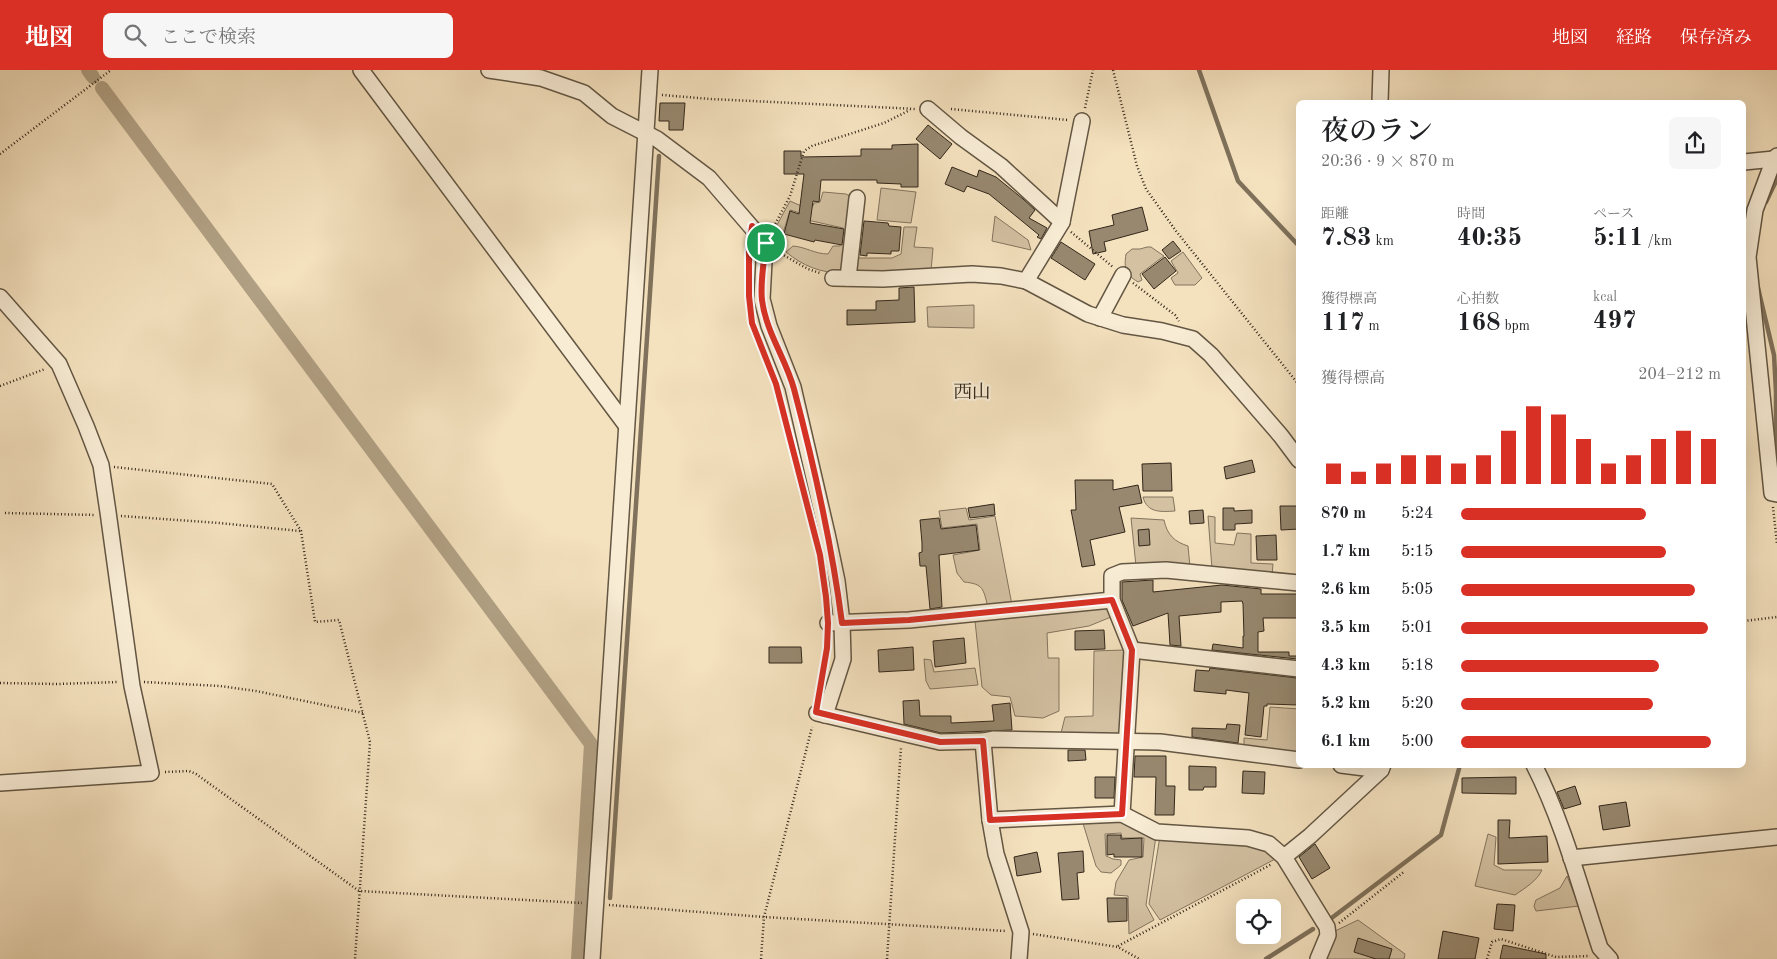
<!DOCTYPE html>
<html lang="ja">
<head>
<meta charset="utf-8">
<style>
  :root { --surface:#fff; --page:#f6f6f6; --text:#202124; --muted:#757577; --accent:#d93025 }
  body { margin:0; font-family:"Old Standard TT","Noto Serif JP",serif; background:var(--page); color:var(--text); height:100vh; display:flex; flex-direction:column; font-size:19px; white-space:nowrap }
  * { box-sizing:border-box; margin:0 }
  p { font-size:16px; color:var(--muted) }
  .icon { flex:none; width:28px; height:28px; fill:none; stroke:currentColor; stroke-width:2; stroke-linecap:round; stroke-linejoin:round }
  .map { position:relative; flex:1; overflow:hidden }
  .details { position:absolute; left:1296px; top:30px; width:450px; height:668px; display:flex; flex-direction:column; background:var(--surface); border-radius:8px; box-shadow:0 5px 20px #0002 }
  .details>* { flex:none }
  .controls { position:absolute; left:1236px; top:829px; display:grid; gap:10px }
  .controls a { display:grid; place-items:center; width:45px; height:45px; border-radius:8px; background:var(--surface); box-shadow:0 5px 20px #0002; font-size:25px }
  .pin { position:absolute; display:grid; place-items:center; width:42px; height:42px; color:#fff; margin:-21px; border:2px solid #fff; border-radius:50%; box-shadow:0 1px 5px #0007 }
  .round { display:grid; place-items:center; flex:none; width:52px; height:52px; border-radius:8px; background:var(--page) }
  .headline { display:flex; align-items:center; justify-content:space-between; height:85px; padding:0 25px }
  h1 { font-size:28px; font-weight:600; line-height:38px }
  .figures { display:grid; grid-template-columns:repeat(3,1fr); gap:8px; height:85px; padding:5px 25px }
  .figures div { display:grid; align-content:center }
  .figures b { font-size:25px; font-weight:600 }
  .figures small { font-size:14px; font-weight:400 }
  .figures p { font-size:14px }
  .chart { height:140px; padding:10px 25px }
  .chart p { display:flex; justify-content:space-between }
  .chart svg { width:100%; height:90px; margin-top:5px; stroke:var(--accent); stroke-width:6 }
  ul { padding:0 25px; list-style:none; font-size:16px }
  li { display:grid; grid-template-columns:80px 60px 1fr; align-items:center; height:38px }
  li i { height:12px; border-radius:6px; background:var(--accent) }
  header { display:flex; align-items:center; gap:30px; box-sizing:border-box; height:70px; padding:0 25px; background:var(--accent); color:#fff }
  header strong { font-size:24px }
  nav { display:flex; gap:28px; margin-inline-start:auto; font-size:18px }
  .search { width:350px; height:45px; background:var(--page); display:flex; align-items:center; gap:12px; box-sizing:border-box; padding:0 18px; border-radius:8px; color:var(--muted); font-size:19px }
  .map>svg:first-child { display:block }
  .green { fill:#d3c1a2; stroke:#83745e }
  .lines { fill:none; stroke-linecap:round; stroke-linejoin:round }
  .stream { stroke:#7f715b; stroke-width:4.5 }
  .canal { stroke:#b2a286; stroke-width:14 }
  .building { fill:#97886f; stroke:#33271a }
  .minor-casing { stroke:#635643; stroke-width:18 }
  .path { stroke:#33271a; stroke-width:2.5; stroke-dasharray:1 2.5; stroke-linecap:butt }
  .minor { stroke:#f8ecd5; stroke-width:15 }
  .route-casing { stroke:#fff; stroke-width:10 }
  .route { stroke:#d93025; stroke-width:6 }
  .labels { text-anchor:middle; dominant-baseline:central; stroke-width:4.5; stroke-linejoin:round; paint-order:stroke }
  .neighbourhood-label { font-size:19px; fill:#33271a; stroke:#f8ecd5 }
</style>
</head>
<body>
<header>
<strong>地図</strong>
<div class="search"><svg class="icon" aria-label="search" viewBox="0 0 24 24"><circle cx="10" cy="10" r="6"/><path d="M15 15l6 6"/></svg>ここで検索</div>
<nav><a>地図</a><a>経路</a><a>保存済み</a></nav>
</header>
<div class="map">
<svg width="1777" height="889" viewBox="0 0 1777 889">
  <rect width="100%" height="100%" fill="#f4e1be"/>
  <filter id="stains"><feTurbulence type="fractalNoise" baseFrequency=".004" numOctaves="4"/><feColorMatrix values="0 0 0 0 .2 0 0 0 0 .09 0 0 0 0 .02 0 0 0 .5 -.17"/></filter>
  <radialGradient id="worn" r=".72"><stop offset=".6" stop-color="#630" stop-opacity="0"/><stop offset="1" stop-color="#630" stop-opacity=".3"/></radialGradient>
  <g class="green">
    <polygon points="881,118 916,122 911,153 877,150"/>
    <path d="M823,122L846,124L852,127L842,203C821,203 803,196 786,182L793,176C806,177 815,184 828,184L833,176H840L843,158L803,149L804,144L790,140L781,170L771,166L790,131L799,135L813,136L814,133L820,132Z"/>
    <polygon points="995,146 1028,170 1031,180 992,171"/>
    <polygon points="904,157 917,157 914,177 933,178 931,201 851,204 853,188 892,188 901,184"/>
    <path d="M1147,177H1151L1164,186L1140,204L1142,210L1138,212C1125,204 1124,199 1126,184L1132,179H1140Z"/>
    <polygon points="1183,182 1202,208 1195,215 1175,215 1171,208 1178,203 1171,191"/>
    <polygon points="974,235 974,258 928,257 927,237"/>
    <path d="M1143,427H1173L1175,441C1161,442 1147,443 1143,427Z"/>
    <path d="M966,438L969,450L995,446L1012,535L988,537C983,519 984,514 964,512L957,503L953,485L980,480L977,454L942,458L939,441Z"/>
    <polygon points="1208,446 1215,447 1215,473 1234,475 1237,463 1251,464 1251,493 1273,494 1272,506 1212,499"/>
    <path d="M1131,448L1164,450C1167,465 1175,472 1188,476L1190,497L1136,496Z"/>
    <polygon points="1107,534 1111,547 1089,556 1047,563 1048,588 1059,588 1059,641 1043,648 1015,646 1010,627 991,625 982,617 975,551"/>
    <polygon points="1124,580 1121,668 1060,667 1065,647 1093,646 1094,581"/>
    <polygon points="924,589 931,590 934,602 975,598 978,615 930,619 926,611"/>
    <polygon points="1270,637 1299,639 1299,685 1244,677 1244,668 1267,670"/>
    <polygon points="1119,747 1156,766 1146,835 1154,850 1129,864 1128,826 1114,825 1116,812 1129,790 1143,787 1144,768 1122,768 1121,763 1105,764 1106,786 1113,789 1121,790 1121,795 1111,803 1101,802 1096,796 1082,750"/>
    <path d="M1488,764L1496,767L1494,795L1504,800H1542C1537,811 1525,818 1515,825L1475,816Z"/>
    <polygon points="1160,766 1247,771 1279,787 1160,850 1149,834"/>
    <polygon points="1567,806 1579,836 1536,841 1534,836 1536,830 1560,818"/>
    <polygon points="1358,850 1405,884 1404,889 1324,889 1331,863"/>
  </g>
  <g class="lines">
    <g class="stream">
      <polyline points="1199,0 1238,111 1299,176"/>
      <polyline points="1766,132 1777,109"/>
      <polyline points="1758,218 1774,285 1776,322 1776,391"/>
      <polyline points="610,828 659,86"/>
      <polyline points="1329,850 1441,765 1460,695"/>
      <polyline points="1266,889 1313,859"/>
    </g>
    <g class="canal">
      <polyline points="88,0 93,7"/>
      <polyline points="102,18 591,674 578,889"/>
    </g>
  </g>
  <g class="building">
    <polygon points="660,33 685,33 683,60 669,60 669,51 659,51"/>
    <polygon points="928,55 952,74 940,89 916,69"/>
    <polygon points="918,74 918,117 901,117 901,114 877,113 877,110 821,110 819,132 813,131 810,153 844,159 842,175 815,170 814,172 784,164 790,141 799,144 804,104 784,104 784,81 801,81 801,87 861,86 861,79 892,79 892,75"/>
    <polygon points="952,97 977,107 979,100 996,107 1023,129 1035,140 1029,148 1047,158 1041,169 1037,167 1039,165 989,124 967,116 964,122 945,114"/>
    <polygon points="1142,137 1148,160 1104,172 1106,181 1093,184 1089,161 1114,155 1112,145"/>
    <polygon points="864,151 888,153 889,156 901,157 899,181 891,181 891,184 867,183 867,186 860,185"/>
    <polygon points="1173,171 1181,181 1169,189 1162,180"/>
    <polygon points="1061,172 1095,194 1085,210 1051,188"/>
    <polygon points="1165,187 1176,201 1154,219 1142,204"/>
    <polygon points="914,217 915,252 847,255 847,240 876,240 876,231 899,230 899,218"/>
    <polygon points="1252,390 1255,402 1226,409 1224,397"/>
    <polygon points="1171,393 1172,421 1143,421 1142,394"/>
    <polygon points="1075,410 1113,410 1113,420 1138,415 1142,433 1119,437 1125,462 1090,470 1095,495 1082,497 1071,440 1076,440"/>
    <polygon points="994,434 995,445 970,448 968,438"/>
    <polygon points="1280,436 1299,436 1299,459 1281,460"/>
    <polygon points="1223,438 1234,438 1234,441 1252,440 1252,453 1235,454 1235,460 1223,460"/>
    <polygon points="1203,440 1204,453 1190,454 1189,441"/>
    <polygon points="939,448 941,459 976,455 979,480 939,485 942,537 930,539 926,496 920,496 919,483 922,482 922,473 920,450"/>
    <polygon points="1149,459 1150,475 1139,476 1138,460"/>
    <polygon points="1276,465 1277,490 1257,490 1256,466"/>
    <polygon points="1153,510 1153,522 1222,515 1261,519 1261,524 1299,524 1299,548 1263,548 1264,561 1258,562 1258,582 1289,582 1289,586 1297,586 1297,589 1212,580 1213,574 1243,578 1243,566 1244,566 1243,534 1242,531 1221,532 1221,542 1179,546 1181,576 1170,575 1168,543 1133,556 1122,530 1122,512"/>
    <polygon points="1104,560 1105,579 1075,580 1075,561"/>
    <polygon points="964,568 966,593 935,597 933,571"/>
    <polygon points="769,577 801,577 802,593 769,593"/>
    <polygon points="913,577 914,600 879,602 878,580"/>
    <polygon points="1210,598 1297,608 1299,635 1267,634 1267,636 1264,636 1261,667 1245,665 1249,623 1226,620 1226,624 1194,621 1196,600 1209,601"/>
    <polygon points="919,630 920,646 951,646 951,653 994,651 992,635 1010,633 1012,660 941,663 904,654 903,631"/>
    <polygon points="1227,654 1240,655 1238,673 1192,667 1192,658 1226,659"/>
    <polygon points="1068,680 1085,680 1086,690 1068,691"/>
    <polygon points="1135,686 1166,686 1166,716 1175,716 1174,745 1155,745 1156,707 1134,707"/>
    <polygon points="1189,696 1216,697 1216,717 1204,717 1203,720 1189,720"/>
    <polygon points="1243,701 1265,702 1264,724 1242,723"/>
    <polygon points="1095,707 1115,707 1114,728 1095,728"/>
    <polygon points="1516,707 1516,724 1462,723 1462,708"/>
    <polygon points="1575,716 1581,734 1564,739 1557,722"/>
    <polygon points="1626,732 1630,756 1603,760 1599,736"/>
    <polygon points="1498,750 1510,750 1509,768 1547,766 1548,792 1498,794"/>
    <polygon points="1107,765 1121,765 1121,769 1142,768 1142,787 1114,787 1114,784 1107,785"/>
    <polygon points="1315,774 1330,798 1312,809 1299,787"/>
    <polygon points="1083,781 1084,802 1077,803 1079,829 1062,830 1058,783"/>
    <polygon points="1037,782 1041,802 1017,806 1014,787"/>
    <polygon points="1107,828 1127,828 1127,851 1108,852"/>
    <polygon points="1497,834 1515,835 1513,861 1494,859"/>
    <polygon points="1443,861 1479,868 1475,889 1438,889"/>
    <polygon points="1358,868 1392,879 1389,889 1376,889 1354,882"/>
    <polygon points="1503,875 1546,884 1546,889 1500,889"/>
  </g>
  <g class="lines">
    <g class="minor-casing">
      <g id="minor">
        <polyline points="361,0 626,355"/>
        <polyline points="489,0 541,8 584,23 612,46 657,69 709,108 765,173 762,229 769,256 793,317 828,468 837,511 842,553 843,589 825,645"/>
        <polyline points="1380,32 1381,0"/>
        <polyline points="928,39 961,67 1001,96 1062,152"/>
        <polyline points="1777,86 1774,89 1755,140 1748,187 1772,423 1777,424"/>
        <polyline points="1744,92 1774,89"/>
        <polyline points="833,208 883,209 972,204 1001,206 1026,211 1088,244 1123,255 1162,261 1193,269 1211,285 1281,366 1299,390"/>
        <polyline points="848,208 857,128"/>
        <polyline points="1026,211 1062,152 1082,51"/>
        <polyline points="0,227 59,294 86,356 101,395 108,442 132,616 151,703 0,713"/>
        <polyline points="1100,248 1123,205"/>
        <polyline points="828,553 909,550 1112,530"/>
        <polyline points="1132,580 1299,599"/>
        <polyline points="817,643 940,672 983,671 990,750 996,784 1021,862 1019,889"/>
        <polyline points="983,671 993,669 1160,672 1299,690"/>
        <polyline points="1341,695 1381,700"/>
        <path d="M1534,695C1563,752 1580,817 1600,878L1610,889"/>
        <polyline points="1122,744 1132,580 1112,530 1112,506 1122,502 1166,500 1299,513"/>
        <polyline points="990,750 1122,744 1157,762 1248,768 1269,774 1284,787 1327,857 1328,865 1318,889"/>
        <polyline points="1284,787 1310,766 1381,700 1383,695"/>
        <polyline points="1571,788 1777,767"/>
        <polyline points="592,889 650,0"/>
      </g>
    </g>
    <g class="path">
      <polyline points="1113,0 1137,96 1146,119 1176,161 1299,315"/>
      <polyline points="662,25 711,29 916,39"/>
      <polyline points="1085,38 1093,0"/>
      <polyline points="951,39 1068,50"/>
      <polyline points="0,84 111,0"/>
      <polyline points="772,160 790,126 804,81 812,76 884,53 910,40"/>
      <polyline points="1071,162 1113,197"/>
      <polyline points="778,182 808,199 820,203"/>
      <polyline points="1133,213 1175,245 1179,251"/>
      <polyline points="0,316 45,299"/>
      <polyline points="114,397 272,414 301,461 315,552 339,550 370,672 355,889"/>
      <polyline points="1773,437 1777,474"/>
      <polyline points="5,443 96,445"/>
      <polyline points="121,446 219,453 300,461"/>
      <polyline points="1744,551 1777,547"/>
      <polyline points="821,607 827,571"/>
      <polyline points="144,612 220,616 256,621 363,643"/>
      <polyline points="0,613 57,614 119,612"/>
      <polyline points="165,702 189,701 196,704 359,821 582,833"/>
      <polyline points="609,835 764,847 1006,861"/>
      <polyline points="1339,853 1405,801"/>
      <polyline points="1033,864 1118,877 1139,889"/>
      <polyline points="1118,876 1272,794"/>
      <polyline points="761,889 764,847 812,657"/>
      <polyline points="887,889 901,677"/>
      <polyline points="1487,889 1492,872 1501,869 1556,887 1590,886"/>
    </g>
    <use href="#minor" class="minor"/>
  </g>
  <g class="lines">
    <g class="route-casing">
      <path id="route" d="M752,156L766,173C764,190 760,213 762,230C766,262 786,289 794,319C814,395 832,475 842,553L909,550L1112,530L1132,580L1122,744L990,750L983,671L940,672L816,642L827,578L828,553L826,527L820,485L776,314L752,253L749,226V181Z"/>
    </g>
    <use href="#route" class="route"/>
  </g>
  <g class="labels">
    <g class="neighbourhood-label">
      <text x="972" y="323">西山</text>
    </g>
  </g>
  <rect width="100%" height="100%" filter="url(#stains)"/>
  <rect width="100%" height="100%" fill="url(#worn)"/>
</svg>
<div class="controls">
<a><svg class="icon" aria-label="locate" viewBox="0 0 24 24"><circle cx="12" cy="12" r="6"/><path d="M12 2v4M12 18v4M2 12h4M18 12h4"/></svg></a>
</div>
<div class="pin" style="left:766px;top:173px;background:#1e9e55"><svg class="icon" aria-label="arrive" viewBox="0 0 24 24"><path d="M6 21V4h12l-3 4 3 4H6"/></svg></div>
<section class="details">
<div class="headline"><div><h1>夜のラン</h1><p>20:36 · 9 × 870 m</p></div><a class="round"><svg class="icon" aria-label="share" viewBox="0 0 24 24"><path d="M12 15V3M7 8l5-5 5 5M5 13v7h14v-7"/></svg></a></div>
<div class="figures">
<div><p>距離</p><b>7.83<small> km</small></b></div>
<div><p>時間</p><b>40:35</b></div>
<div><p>ペース</p><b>5:11<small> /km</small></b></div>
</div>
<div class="figures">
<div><p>獲得標高</p><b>117<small> m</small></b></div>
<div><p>心拍数</p><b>168<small> bpm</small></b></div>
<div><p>kcal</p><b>497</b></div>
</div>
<div class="chart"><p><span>獲得標高</span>204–212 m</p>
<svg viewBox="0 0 160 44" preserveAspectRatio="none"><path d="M5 44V34M15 44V38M25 44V34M35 44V30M45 44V30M55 44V34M65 44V30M75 44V18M85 44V6M95 44V10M105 44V22M115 44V34M125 44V30M135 44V22M145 44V18M155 44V22"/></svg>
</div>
<ul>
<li><b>870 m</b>5:24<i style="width:71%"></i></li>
<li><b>1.7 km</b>5:15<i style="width:79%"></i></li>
<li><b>2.6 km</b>5:05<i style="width:90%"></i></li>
<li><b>3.5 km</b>5:01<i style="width:95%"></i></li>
<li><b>4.3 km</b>5:18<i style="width:76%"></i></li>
<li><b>5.2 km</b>5:20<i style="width:74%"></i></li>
<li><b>6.1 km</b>5:00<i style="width:96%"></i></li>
</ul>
</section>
</div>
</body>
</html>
